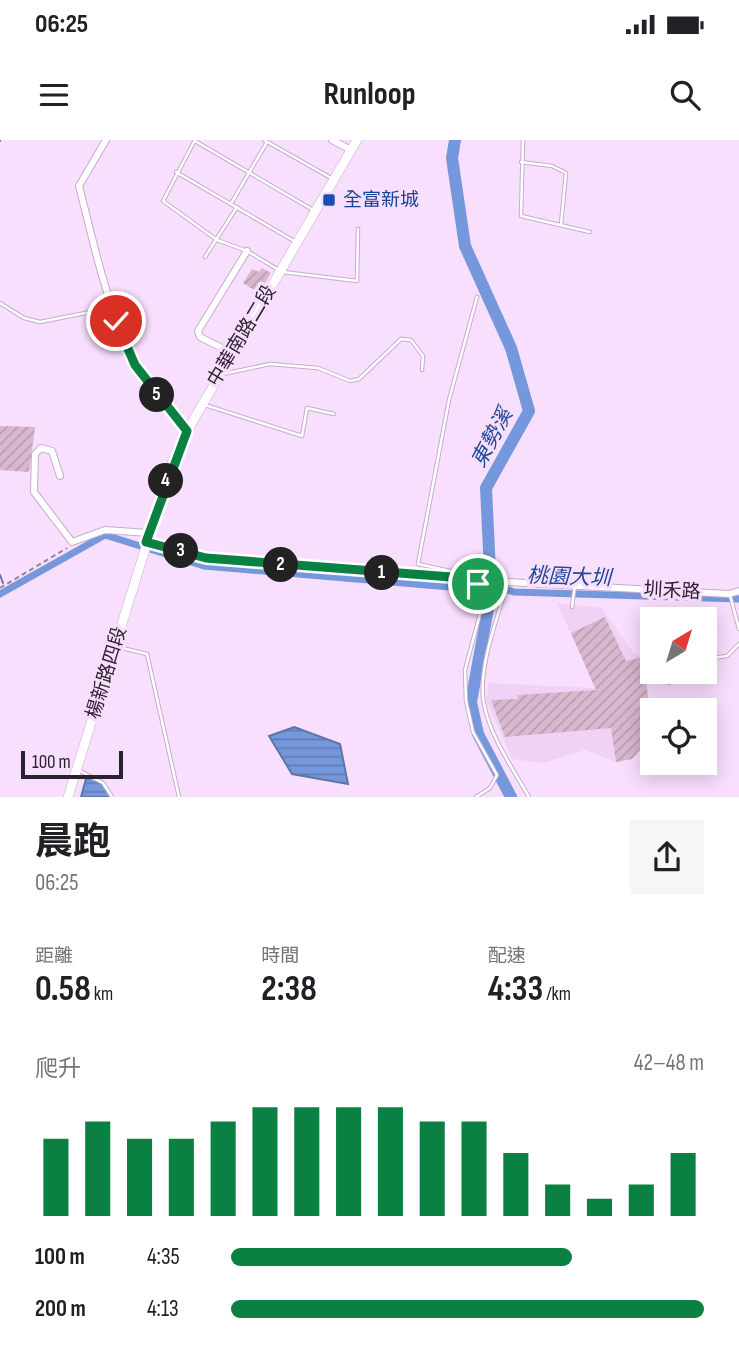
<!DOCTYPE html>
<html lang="zh-TW">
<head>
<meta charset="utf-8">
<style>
  :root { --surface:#fff; --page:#f6f6f6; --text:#202124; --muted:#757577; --accent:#0b8043 }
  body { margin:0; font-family:"Sofia Sans Condensed","Noto Sans TC",sans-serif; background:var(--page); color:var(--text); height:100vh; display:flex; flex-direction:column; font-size:26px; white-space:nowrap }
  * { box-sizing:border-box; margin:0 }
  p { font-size:23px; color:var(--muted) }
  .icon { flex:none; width:38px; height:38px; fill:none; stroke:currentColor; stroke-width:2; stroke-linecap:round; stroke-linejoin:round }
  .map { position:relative; height:657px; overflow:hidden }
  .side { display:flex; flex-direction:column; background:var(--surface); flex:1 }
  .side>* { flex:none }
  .needle { width:46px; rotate:38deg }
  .buttons { position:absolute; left:640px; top:467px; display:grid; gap:14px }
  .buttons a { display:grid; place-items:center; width:77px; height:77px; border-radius:0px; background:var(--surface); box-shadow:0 4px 18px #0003; font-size:35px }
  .scale { position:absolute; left:21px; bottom:18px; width:102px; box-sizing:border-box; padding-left:7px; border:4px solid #2b222d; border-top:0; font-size:19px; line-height:24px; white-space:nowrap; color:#2b222d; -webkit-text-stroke:5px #f9dffe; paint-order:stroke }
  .pin { position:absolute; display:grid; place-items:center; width:60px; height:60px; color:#fff; margin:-30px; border:4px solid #fff; border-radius:50%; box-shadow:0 2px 7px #0007 }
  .km { position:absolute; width:35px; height:35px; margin:-18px; border-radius:50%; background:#222; color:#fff; font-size:19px; line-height:35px; text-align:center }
  .round { display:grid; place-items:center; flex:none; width:74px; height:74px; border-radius:0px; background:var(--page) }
  .headline { display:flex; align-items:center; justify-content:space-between; height:119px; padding:0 35px }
  h1 { font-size:38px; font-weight:700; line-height:52px }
  .stats { display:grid; grid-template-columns:repeat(3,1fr); gap:10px; height:119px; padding:7px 35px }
  .stats div { display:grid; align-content:center }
  .stats b { font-size:35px; font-weight:700 }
  .stats small { font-size:19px; font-weight:400 }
  .stats p { font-size:19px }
  .chart { height:196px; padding:14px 35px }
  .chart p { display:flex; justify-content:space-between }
  .chart svg { width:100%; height:126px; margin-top:7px; stroke:var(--accent); stroke-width:6 }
  ul { padding:0 35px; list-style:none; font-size:23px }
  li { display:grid; grid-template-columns:112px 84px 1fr; align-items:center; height:52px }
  li i { height:18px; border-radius:9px; background:var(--accent) }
  .status { display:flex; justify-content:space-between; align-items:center; height:49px; padding:0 35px; background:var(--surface); direction:ltr }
  .status svg { height:19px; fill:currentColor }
  header { display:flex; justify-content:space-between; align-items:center; height:91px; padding:0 35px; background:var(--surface); font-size:32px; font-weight:700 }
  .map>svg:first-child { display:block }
  .built { fill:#f0d2f7 }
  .water { fill:url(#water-rules); stroke:#5f75a8; stroke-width:2 }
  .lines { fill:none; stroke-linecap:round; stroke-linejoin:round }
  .stream { stroke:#5f75a8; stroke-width:2 }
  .canal { stroke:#7598dd; stroke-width:7 }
  .river { stroke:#7598dd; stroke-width:12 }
  .building { fill:url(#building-hatch) }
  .lane-casing { stroke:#c5adcb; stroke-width:4.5 }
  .street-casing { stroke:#c5adcb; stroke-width:8 }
  .secondary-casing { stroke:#c5adcb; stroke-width:10 }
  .path { stroke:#968499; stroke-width:2; stroke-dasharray:5 3.5; stroke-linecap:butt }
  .lane { stroke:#fff; stroke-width:2.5 }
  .street { stroke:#fff; stroke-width:6 }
  .secondary { stroke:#fff; stroke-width:9 }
  .route-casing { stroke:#fff; stroke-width:14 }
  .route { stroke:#0b8043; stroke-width:9 }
  .transit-dot { fill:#1a4fb4; stroke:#f9dffe; stroke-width:2.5 }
  .labels { text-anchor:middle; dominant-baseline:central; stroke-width:7; stroke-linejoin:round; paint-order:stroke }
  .transit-label { font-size:19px; fill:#164399; stroke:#f9dffe; text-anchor:start }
  .street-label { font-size:19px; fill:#2b222d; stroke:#f9dffe }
  .water-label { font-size:21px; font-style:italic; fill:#204696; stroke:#f9dffe }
</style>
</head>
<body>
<div class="status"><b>06:25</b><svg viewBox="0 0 49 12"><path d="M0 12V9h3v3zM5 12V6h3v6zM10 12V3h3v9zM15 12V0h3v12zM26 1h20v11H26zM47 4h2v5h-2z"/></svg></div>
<header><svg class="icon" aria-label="menu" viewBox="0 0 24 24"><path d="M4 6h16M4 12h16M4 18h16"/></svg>Runloop<svg class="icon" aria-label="search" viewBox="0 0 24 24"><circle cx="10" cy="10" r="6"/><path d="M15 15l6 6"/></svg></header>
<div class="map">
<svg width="739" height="657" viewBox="0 0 739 657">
  <defs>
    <pattern id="water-rules" width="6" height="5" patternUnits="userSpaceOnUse" patternTransform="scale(1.75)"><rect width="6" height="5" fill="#7598dd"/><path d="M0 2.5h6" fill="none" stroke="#607cb4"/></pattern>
    <pattern id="building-hatch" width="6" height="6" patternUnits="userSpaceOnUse" patternTransform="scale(1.75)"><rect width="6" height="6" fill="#d8b7cf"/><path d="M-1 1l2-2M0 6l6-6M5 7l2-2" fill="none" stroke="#ba9db2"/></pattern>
  </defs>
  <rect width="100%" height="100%" fill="#f9dffe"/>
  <polygon class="built" points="557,463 602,468 634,514 643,517 653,595 632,619 616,622 585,610 543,623 512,619 486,560 489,543 595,548"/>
  <g class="water">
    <polygon points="294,587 340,604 348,644 292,634 269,596"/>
    <polygon points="95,638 110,652 112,657 81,657 86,639"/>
  </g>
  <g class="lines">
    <g class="stream">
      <polyline points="0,1 0,0"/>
      <polyline points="0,435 3,443"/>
      <polyline points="6,448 7,450"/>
    </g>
    <polyline class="canal" points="0,454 105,395 204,426 473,449 502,448 514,452 739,459"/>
    <polyline class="river" points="455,0 452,18 465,106 511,208 529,271 486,348 491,452 471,562 478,594 511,657"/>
  </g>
  <g class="building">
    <polygon points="262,128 271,133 259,153 243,143 252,129 259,132"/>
    <polygon points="0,286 35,287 29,332 0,330"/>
    <polygon points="605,477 626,521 643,517 653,595 632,619 616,622 611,588 505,597 491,560 518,559 517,555 596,550 571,493"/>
  </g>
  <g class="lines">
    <g class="lane-casing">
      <g id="lane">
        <polyline points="195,0 163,61 217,100 247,111 277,129"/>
        <polyline points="264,0 331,38"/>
        <polyline points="523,0 521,76 590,92"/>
        <polyline points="195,1 313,70"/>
        <polyline points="521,22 552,26 566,33 561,84"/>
        <polyline points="176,32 294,101"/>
        <polyline points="232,62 267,2"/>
        <polyline points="205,117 237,67"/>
        <polyline points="283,132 357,141 358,89"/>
        <polyline points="0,163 24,178 40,182 111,168"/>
        <polyline points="223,234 270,224 318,228 350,241 359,239 401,199 411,200 423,216 422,230"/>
        <polyline points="205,265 302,296 307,268 334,274"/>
        <polyline points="473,436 418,424 449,260 477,157"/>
        <path d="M508,442C498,476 477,529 484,564C490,596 513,629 529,657"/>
        <polyline points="730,455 739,489"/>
        <polyline points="572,467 575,445"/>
        <polyline points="118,507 147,514 179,657"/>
        <polyline points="705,519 727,516 739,504"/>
        <polyline points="669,543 674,532"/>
        <polyline points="80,631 103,643 112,657"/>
        <polyline points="476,657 490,648 497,635 473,592 466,561 465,530 480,474 477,440"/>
      </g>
    </g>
    <g class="street-casing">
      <g id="street">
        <path d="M106,0L79,46C103,139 116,219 187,291"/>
        <polyline points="332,0 351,10"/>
        <polyline points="232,213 200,197 198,191 247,111"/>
        <polyline points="60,336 52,311 41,308 35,314 34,352 72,402 105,390 149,393"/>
        <polyline points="146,402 206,418 508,442 729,454 739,451"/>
      </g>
    </g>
    <g class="secondary-casing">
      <polyline id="secondary" points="68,657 172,323 187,291 357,0"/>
    </g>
    <polyline class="path" points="0,448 67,408"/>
    <use href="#lane" class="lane"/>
    <use href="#street" class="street"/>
    <use href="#secondary" class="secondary"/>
  </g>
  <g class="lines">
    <g class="route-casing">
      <polyline id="route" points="116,181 135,225 187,291 146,402 206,418 477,439 478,444"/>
    </g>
    <use href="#route" class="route"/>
  </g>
  <rect class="transit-dot" x="322" y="53" width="14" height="14" rx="3.5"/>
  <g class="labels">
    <g class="transit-label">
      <text x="343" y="60">全富新城</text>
    </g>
    <g class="street-label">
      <text transform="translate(242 196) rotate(-59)">中華南路二段</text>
      <text transform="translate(672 451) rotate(3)">圳禾路</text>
      <text transform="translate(107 533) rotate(-73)">楊新路四段</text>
    </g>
    <g class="water-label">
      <text transform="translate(492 298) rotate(-62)">東勢溪</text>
      <text transform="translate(569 437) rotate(2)">桃園大圳</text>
    </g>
  </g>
</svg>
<div class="buttons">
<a><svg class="needle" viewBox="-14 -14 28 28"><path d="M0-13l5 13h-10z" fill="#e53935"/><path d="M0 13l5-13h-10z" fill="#757577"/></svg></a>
<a><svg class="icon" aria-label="locate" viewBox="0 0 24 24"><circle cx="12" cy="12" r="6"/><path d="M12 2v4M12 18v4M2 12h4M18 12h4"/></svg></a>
</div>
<div class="scale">100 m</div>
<div class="pin" style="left:478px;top:444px;background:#1e9e55"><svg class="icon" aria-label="arrive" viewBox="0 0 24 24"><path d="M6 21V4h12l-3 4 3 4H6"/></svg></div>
<div class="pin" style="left:116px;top:181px;background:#d93025"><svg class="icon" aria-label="check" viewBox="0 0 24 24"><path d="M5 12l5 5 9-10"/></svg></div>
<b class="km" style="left:382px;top:433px">1</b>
<b class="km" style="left:281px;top:425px">2</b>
<b class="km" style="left:181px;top:411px">3</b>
<b class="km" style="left:166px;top:341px">4</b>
<b class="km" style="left:157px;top:255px">5</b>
</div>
<section class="side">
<div class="headline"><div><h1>晨跑</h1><p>06:25</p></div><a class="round"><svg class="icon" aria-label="share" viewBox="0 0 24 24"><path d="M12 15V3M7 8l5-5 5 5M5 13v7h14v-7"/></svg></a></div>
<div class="stats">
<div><p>距離</p><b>0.58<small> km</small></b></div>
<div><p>時間</p><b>2:38</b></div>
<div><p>配速</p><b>4:33<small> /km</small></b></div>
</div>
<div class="chart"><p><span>爬升</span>42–48 m</p>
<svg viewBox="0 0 160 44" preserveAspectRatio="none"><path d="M5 44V17M15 44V11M25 44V17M35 44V17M45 44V11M55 44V6M65 44V6M75 44V6M85 44V6M95 44V11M105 44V11M115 44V22M125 44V33M135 44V38M145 44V33M155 44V22"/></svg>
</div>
<ul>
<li><b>100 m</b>4:35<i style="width:72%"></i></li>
<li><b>200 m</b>4:13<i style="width:100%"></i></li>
</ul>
</section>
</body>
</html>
